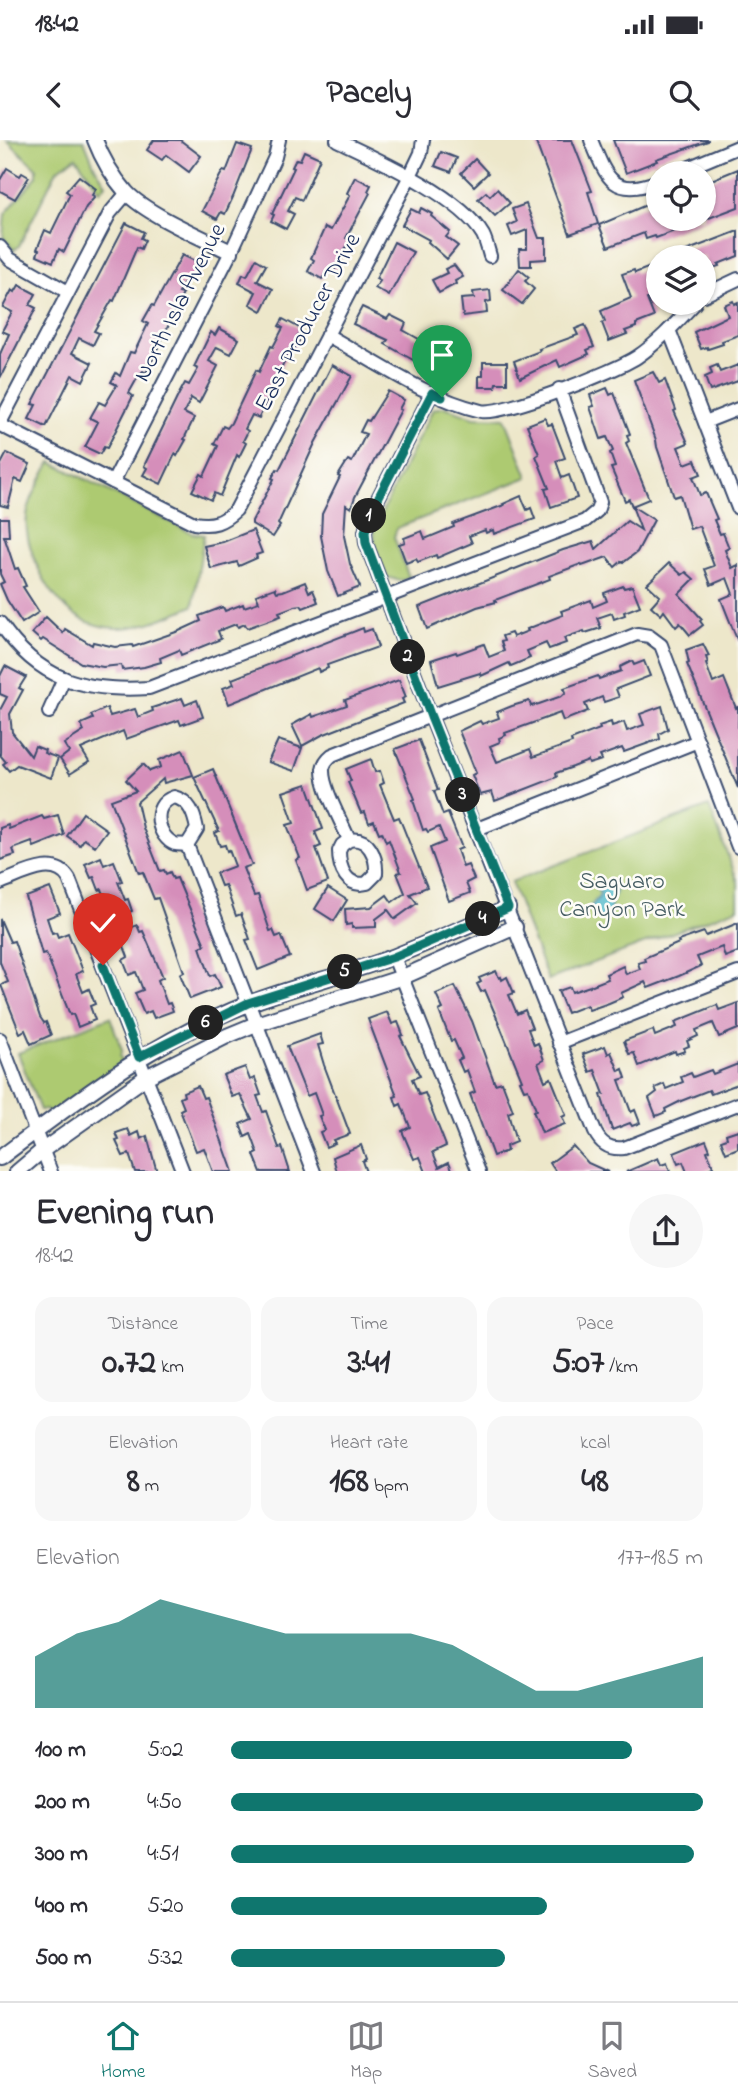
<!DOCTYPE html>
<html lang="en">
<head>
<meta charset="utf-8">
<style>
  :root { --surface:#fff; --page:#f7f7f7; --text:#2b2b33; --muted:#7c7c81; --line:#e1e1e2; --accent:#0f766e }
  body { margin:0; font-family:"Indie Flower",sans-serif; background:var(--page); color:var(--text); height:100vh; display:flex; flex-direction:column; font-size:26px; white-space:nowrap }
  * { box-sizing:border-box; margin:0 }
  p { font-size:23px; color:var(--muted) }
  .icon { flex:none; width:38px; height:38px; fill:none; stroke:currentColor; stroke-width:2; stroke-linecap:round; stroke-linejoin:round }
  .map { position:relative; height:1031px; overflow:hidden }
  .details { display:flex; flex-direction:column; background:var(--surface); flex:1 }
  .details>* { flex:none }
  .buttons { position:absolute; left:646px; top:21px; display:grid; gap:14px }
  .buttons a { display:grid; place-items:center; width:70px; height:70px; border-radius:50%; background:var(--surface); box-shadow:0 2px 5px #0004; font-size:35px }
  .pin { position:absolute; display:grid; place-items:center; width:60px; height:60px; color:#fff; margin:-72px -30px; border-radius:50% 50% 50% 0; rotate:-45deg; box-shadow:0 0 7px #0007 }
  .pin .icon { rotate:45deg }
  .km { position:absolute; width:35px; height:35px; margin:-18px; border-radius:50%; background:#222; color:#fff; font-size:19px; line-height:35px; text-align:center }
  .round { display:grid; place-items:center; flex:none; width:74px; height:74px; border-radius:37px; background:var(--page) }
  .headline { display:flex; align-items:center; justify-content:space-between; height:119px; padding:0 35px }
  h1 { font-size:38px; font-weight:700; line-height:52px }
  .stats { display:grid; grid-template-columns:repeat(3,1fr); gap:10px; height:119px; padding:7px 35px }
  .stats div { display:grid; align-content:center; border-radius:18px; background:var(--page); text-align:center }
  .stats b { font-size:35px; font-weight:700 }
  .stats small { font-size:19px; font-weight:400 }
  .stats p { font-size:19px }
  .chart { height:196px; padding:14px 35px }
  .chart p { display:flex; justify-content:space-between }
  .chart svg { width:100%; height:126px; margin-top:7px; fill:var(--accent); opacity:.7 }
  ul { padding:0 35px; list-style:none; font-size:23px }
  li { display:grid; grid-template-columns:112px 84px 1fr; align-items:center; height:52px }
  li i { height:18px; border-radius:9px; background:var(--accent) }
  .status { display:flex; justify-content:space-between; align-items:center; height:49px; padding:0 35px; background:var(--surface); direction:ltr }
  .status svg { height:19px; fill:currentColor }
  header { display:flex; justify-content:space-between; align-items:center; height:91px; padding:0 35px; background:var(--surface); font-size:32px; font-weight:700 }
  .tabs { display:flex; justify-content:space-around; align-items:center; height:98px; border-top:2px solid var(--line); background:var(--surface); font-size:19px; color:var(--muted) }
  .tabs a { display:grid; justify-items:center; gap:4px }
  .tabs .active { color:var(--accent) }
  .map>svg:first-child { display:block }
  .green { fill:#adca71; stroke:#647c68; stroke-width:2 }
  .water { fill:#4db7ca; stroke:#347394; stroke-width:2 }
  .building { fill:#d58eba }
  .lines { fill:none; stroke-linecap:round; stroke-linejoin:round }
  .minor-casing { stroke:#3a4b6e; stroke-width:16 }
  .tertiary-casing { stroke:#3a4b6e; stroke-width:18 }
  .minor { stroke:#fff; stroke-width:12 }
  .tertiary { stroke:#fff; stroke-width:14 }
  .route-casing { stroke:#fff; stroke-width:14 }
  .route { stroke:#0f766e; stroke-width:9 }
  .labels { text-anchor:middle; dominant-baseline:central; stroke-width:5; stroke-linejoin:round; paint-order:stroke }
  .street-label { font-size:24px; fill:#1b2f5e; stroke:#fdfcf7 }
  .park-label { font-size:24px; fill:#475e64; stroke:#fdfcf7 }
</style>
</head>
<body>
<div class="status"><b>18:42</b><svg viewBox="0 0 49 12"><path d="M0 12V9h3v3zM5 12V6h3v6zM10 12V3h3v9zM15 12V0h3v12zM26 1h20v11H26zM47 4h2v5h-2z"/></svg></div>
<header><svg class="icon" aria-label="back" viewBox="0 0 24 24"><path d="M15 5l-7 7 7 7"/></svg>Pacely<svg class="icon" aria-label="search" viewBox="0 0 24 24"><circle cx="10" cy="10" r="6"/><path d="M15 15l6 6"/></svg></header>
<div class="map">
<svg width="738" height="1032" viewBox="0 0 738 1032">
  <rect width="100%" height="100%" fill="#fdfcf7"/>
  <filter id="ink" filterUnits="userSpaceOnUse"><feTurbulence type="fractalNoise" baseFrequency=".0143" numOctaves="2"/><feDisplacementMap in="SourceGraphic" scale="14" xChannelSelector="R" yChannelSelector="G"/><feConvolveMatrix kernelMatrix="1 2 1 2 8 2 1 2 1" color-interpolation-filters="sRGB"/></filter>
  <filter id="wash" filterUnits="userSpaceOnUse"><feTurbulence type="fractalNoise" baseFrequency=".00686" numOctaves="4" result="noise"/><feDisplacementMap in="SourceGraphic" scale="28" xChannelSelector="R" yChannelSelector="G"/><feGaussianBlur stdDeviation="1.57" result="paint"/><feColorMatrix in="noise" values="0 0 0 0 0 0 0 0 0 0 0 0 0 0 0 0 0 1.4 0 .05"/><feComposite in="paint" operator="in"/></filter>
  <g filter="url(#wash)">
    <rect width="100%" height="100%" fill="#ede7ca"/>
    <g class="green">
      <polygon points="7,0 84,0 95,27 106,44 100,51 76,17 57,30 19,106 14,110 3,97 5,74 37,36 37,29"/>
      <polygon points="445,267 474,277 505,278 528,337 397,388 394,397 409,438 400,441 387,437 375,408 374,388 433,269"/>
      <path d="M51,322L192,393L204,395L193,466C168,476 142,489 115,488C73,486 48,454 34,418C29,404 25,391 27,376C30,356 42,339 51,322Z"/>
      <polygon points="709,666 738,742 738,768 548,840 511,742"/>
      <polygon points="110,877 122,910 120,916 123,922 50,975 46,970 40,970 18,913"/>
    </g>
    <polygon class="water" points="600,742 612,745 616,752 611,762 610,774 599,778 593,774 591,766 599,757 600,752 597,750"/>
    <g id="blocks">
      <g class="building">
        <polygon points="154,0 180,0 201,16 189,32 166,15 162,20 147,10"/>
        <polygon points="535,0 572,0 592,51 588,52 598,84 570,94"/>
        <polygon points="613,0 708,0 708,1 656,19 657,21 626,33"/>
        <polygon points="237,4 252,9 233,57 225,74 221,72 217,79 202,71 220,36 223,31 226,32"/>
        <polygon points="304,11 320,18 302,60 295,57 288,71 294,74 286,89 271,81 274,75 272,74 294,28 292,27 296,19 300,20"/>
        <polygon points="441,12 457,18 451,32 435,26"/>
        <polygon points="475,19 488,33 474,46 461,33"/>
        <polygon points="7,28 20,36 22,33 29,37 15,59 0,51 0,40"/>
        <polygon points="738,29 738,67 656,98 655,96 646,99 644,93 608,107 599,85 658,60 658,79 704,79 704,43"/>
        <polygon points="79,36 96,49 92,55 95,57 86,67 64,112 59,109 53,122 37,115 39,110 37,109 45,90 51,93 70,54 66,51"/>
        <polygon points="355,37 371,45 368,51 370,53 346,98 350,100 334,131 329,128 322,139 308,131 314,120 311,118 325,87 331,90 350,55 347,53"/>
        <polygon points="497,49 510,63 495,76 478,59 486,52 490,56"/>
        <polygon points="526,64 539,98 546,98 546,119 531,120 531,126 520,126 519,109 527,109 527,90 512,96 508,86 517,82 512,69"/>
        <polygon points="421,68 432,74 431,76 450,92 446,97 458,106 447,119 428,102 429,100 402,85 411,69 419,73"/>
        <polygon points="126,83 144,92 141,98 145,100 141,109 137,107 114,161 112,160 94,191 99,193 93,205 79,198 72,213 92,223 83,241 72,235 46,287 29,279 36,265 32,264"/>
        <polygon points="738,91 738,116 718,124 719,126 707,130 704,117 670,117"/>
        <polygon points="394,102 413,112 389,156 375,148 380,141 376,139"/>
        <polygon points="182,115 197,122 194,127 197,129 192,140 187,137 179,153 183,154 151,223 146,233 143,231 139,235 129,253 133,256 107,308 104,307 100,314 85,307 98,282 90,278 99,262 105,265 117,245 111,242 116,233 120,236 130,212 134,213 148,184 143,181 152,165 154,166"/>
        <polygon points="256,119 266,125 257,141 273,149 262,171 250,164 256,152 239,143 243,134 247,136"/>
        <polygon points="658,124 658,155 647,159 654,177 636,184 636,187 625,191 627,194 609,201 602,183 605,181 601,171 631,158 622,134 634,130 635,133"/>
        <polygon points="454,125 463,137 455,141 456,144 439,153 432,140 447,133 445,129"/>
        <polygon points="519,129 529,137 525,141 534,149 522,164 503,150"/>
        <polygon points="19,145 36,154 30,165 36,168 0,238 0,214 9,194 2,191 12,172 3,167 12,150 15,152"/>
        <polygon points="490,150 491,161 486,162 487,173 463,176 461,159 474,158 473,152"/>
        <polygon points="733,161 734,164 738,162 738,195 722,201 723,204 708,209 707,207 701,209 694,192 728,176 724,165"/>
        <polygon points="362,167 387,179 390,175 406,183 403,190 435,208 441,197 454,203 440,229 416,215 413,220 385,204 388,200 353,184"/>
        <polygon points="283,179 301,189 296,199 299,201 294,210 290,208 259,278 252,275 245,289 248,291 243,301 246,303 239,317 237,315 220,356 214,353 211,360 192,351 201,334 204,336 218,306 214,304 223,286 227,288 231,283 256,230 259,232 271,206 273,207 283,188 279,186"/>
        <polygon points="585,185 594,207 587,210 589,214 560,227 557,220 520,238 514,221 540,211 539,209 578,195 575,189"/>
        <polygon points="219,188 239,199 231,214 217,207 209,221 218,226 199,263 191,258 184,273 194,278 184,299 186,300 177,316 175,314 161,344 143,335 147,328 144,326 179,254 185,243 189,245 198,229 194,227 211,192 215,195"/>
        <polygon points="483,222 507,222 507,243 496,243 495,247 479,247 479,236 483,236"/>
        <polygon points="332,225 352,236 315,303 278,384 280,386 273,397 252,384 252,381 274,339 272,338 277,329 279,330 283,322"/>
        <polygon points="717,225 720,232 738,225 738,241 710,251 705,237 712,234 710,228"/>
        <polygon points="653,232 659,243 665,240 676,270 674,271 688,303 678,307 685,324 695,320 701,334 693,337 700,355 706,353 717,379 714,380 720,394 723,393 729,408 725,410 732,428 738,425 738,502 721,459 733,454 727,438 711,445 705,429 714,426 699,386 690,389 680,355 674,357 657,307 656,300 634,240"/>
        <polygon points="607,248 610,255 614,253 630,294 627,295 629,301 626,303 649,359 632,366 629,359 625,361 611,328 615,327 610,313 613,311 607,297 601,299 590,267 594,266 590,255"/>
        <polygon points="388,251 404,260 399,269 401,270 355,357 351,368 346,365 344,396 350,424 360,447 338,456 328,431 321,396 322,374 340,337 338,336 348,320 352,322 366,294 360,292 366,280 369,281"/>
        <polygon points="545,278 548,285 552,284 565,318 556,321 562,338 569,335 577,358 551,367 545,349 549,348 536,316 539,314 527,285"/>
        <polygon points="7,313 30,324 22,342 15,339 8,367 0,365 0,326"/>
        <polygon points="521,356 527,370 531,368 535,379 494,394 493,390 486,393 485,390 469,396 472,403 437,418 436,415 418,422 416,419 406,423 399,404 405,402 404,398 422,391 425,399 454,387 453,384 504,365 503,364"/>
        <polygon points="632,366 654,380 637,412 624,422 622,421 615,427 607,417 582,426 581,424 549,436 550,439 495,460 496,462 477,467 427,489 419,467 563,410 593,401 596,409 627,381 641,390"/>
        <polygon points="0,378 8,378 9,396 4,396 15,429 18,428 26,446 23,447 39,472 22,483 7,460 0,444 4,442 0,434"/>
        <polygon points="253,390 262,413 256,415 257,418 239,426 237,422 211,429 204,406 223,402"/>
        <polygon points="669,423 682,435 686,432 694,439 679,454 702,479 700,481 703,485 690,495 680,483 676,487 664,471 661,475 651,466 660,456 647,444"/>
        <polygon points="305,442 309,452 313,450 318,462 303,468 301,465 295,466 279,472 281,476 247,488 245,484 238,487 236,484 218,491 221,499 181,515 179,510 160,518 161,522 144,527 122,530 121,525 103,527 81,523 43,499 41,501 32,493 46,477 63,493 65,489 92,505 93,502 115,507 132,505 133,507 179,491 201,481 199,476 223,467 225,471 243,464 244,467 259,462 256,455 275,448 277,452 283,451"/>
        <polygon points="623,446 624,448 632,446 640,466 624,472 625,475 614,479 612,473 597,478 601,488 585,493 584,491 564,498 566,503 549,509 546,503 527,511 530,518 511,526 509,523 481,536 480,533 438,546 431,520 456,512 457,514 484,504 489,517 504,511 501,502 504,501 502,496 511,493 513,497 528,491 527,489 563,475 561,471 591,460 593,467 607,461 604,453"/>
        <polygon points="363,488 364,492 372,489 378,507 327,525 328,528 319,532 318,528 229,564 223,548 234,544 232,539"/>
        <polygon points="703,504 709,516 706,517 708,523 706,524 713,543 724,538 736,568 738,567 738,648 687,524 689,523 686,510"/>
        <polygon points="632,521 634,525 644,521 650,536 616,549 619,557 604,562 602,557 585,564 588,571 563,581 560,573 505,593 506,595 499,598 500,602 490,606 497,622 530,609 533,617 572,603 571,600 600,589 599,586 611,582 612,586 624,582 627,591 644,585 640,574 662,566 668,589 659,594 660,599 624,612 622,608 600,616 602,620 589,624 588,621 573,627 556,633 557,637 495,661 492,652 480,655 472,635 476,633 459,591 480,581 482,584 499,578 497,572 512,566 529,561 531,566 539,564 562,556 566,552 564,548 598,536 599,539 621,531 620,527"/>
        <polygon points="5,526 26,537 19,548 23,550 10,574 12,592 31,616 35,606 45,610 44,613 58,618 51,638 17,625 9,631 3,624 6,622 0,615 0,570 7,557 0,554 0,536"/>
        <polygon points="399,540 406,557 402,559 404,563 322,595 302,606 292,585 312,574 313,577 347,565 345,560"/>
        <polygon points="182,558 185,565 197,560 203,577 181,585 179,580 126,599 123,591 81,609 89,622 70,634 60,619 69,612 64,604 84,591 81,584 93,579 91,575 107,568 110,576 135,569 138,577 153,571 152,568"/>
        <polygon points="278,600 302,608 294,631 268,622"/>
        <polygon points="419,600 438,650 434,651 443,675 448,673 462,708 457,710 463,727 468,725 474,739 466,743 470,753 449,761 430,708 445,702 439,687 428,692 426,689 423,690 413,660 415,659 395,609"/>
        <polygon points="183,610 193,635 164,643 163,639 137,662 143,688 160,731 164,730 166,734 170,732 173,739 177,738 205,805 200,807 210,836 215,834 221,847 190,859 180,834 184,832 158,758 154,759 143,732 139,733 111,660 136,651 126,640 143,624 150,631 161,627 159,620"/>
        <polygon points="371,619 375,632 380,631 384,643 380,645 394,679 399,677 427,747 410,754 417,763 395,779 388,770 376,779 376,787 352,788 352,784 346,785 345,769 371,767 387,755 392,762 405,753 397,733 401,732 389,700 386,702 382,692 379,693 374,681 369,683 365,672 361,673 348,642 351,641 346,629"/>
        <polygon points="213,629 252,725 243,728 254,756 258,755 270,791 273,790 276,797 281,795 290,817 258,830 246,800 250,799 241,774 236,776 225,745 221,746 216,733 235,726 229,710 227,711 225,705 220,706 215,693 219,691 194,637"/>
        <polygon points="307,644 323,689 315,692 321,706 316,708 328,742 307,750 296,720 300,718 287,685 294,683 283,652"/>
        <polygon points="83,673 107,690 95,706 84,699 80,705 67,696"/>
        <polygon points="58,675 64,695 34,707 32,702 13,709 15,715 0,720 0,688 8,685 9,689 42,676 44,679"/>
        <polygon points="101,717 104,725 114,721 122,741 118,742 125,760 128,759 132,771 123,775 128,789 137,785 140,792 143,791 163,837 158,840 167,864 170,863 173,871 154,878 151,871 144,874 135,853 143,850 136,832 129,835 123,820 128,817 122,801 116,803 102,766 107,764 102,749 99,750 94,737 91,738 85,724"/>
        <polygon points="50,748 60,773 47,778 52,793 56,792 58,797 68,793 83,831 76,834 83,852 89,849 95,864 90,866 95,880 78,887 73,874 70,875 48,818 45,813 42,814 26,757"/>
        <polygon points="328,748 347,760 334,781 315,769"/>
        <polygon points="0,779 10,802 14,801 40,877 44,883 46,882 51,895 31,904 25,890 20,893 1,845 8,842 0,822"/>
        <polygon points="738,783 738,812 725,817 722,807 697,817 701,826 679,836 648,848 645,842 621,853 623,857 609,863 589,870 587,865 567,873 558,851 570,847 572,852 590,846 608,839 606,834 623,826 626,834 640,829 638,823 645,821 644,818 679,803 678,801 704,792 706,796"/>
        <polygon points="496,831 499,838 501,837 502,840 507,837 514,853 509,855 517,874 525,870 532,888 528,889 534,905 538,903 544,920 538,923 545,941 551,938 566,975 562,977 565,984 542,993 533,971 536,970 528,949 524,950 520,941 522,940 496,876 485,850 481,852 477,844 481,842 479,838"/>
        <polygon points="455,846 472,881 495,944 502,942 513,971 508,973 516,1002 506,1006 507,1011 493,1016 470,954 475,952 467,930 463,932 458,920 462,918 454,900 451,901 439,871 443,869 436,854"/>
        <polygon points="738,863 738,889 719,897 713,883 696,890 698,896 687,901 689,906 684,908 685,911 676,914 675,911 639,926 634,913 629,914 624,901 653,890 655,896 677,887 675,882 717,865 719,870"/>
        <polygon points="387,872 392,884 398,882 403,895 400,896 420,936 412,939 419,955 425,953 446,1006 433,1012 439,1027 449,1022 453,1032 426,1032 420,1017 414,1019 402,991 410,987 401,964 397,966 394,957 397,956 368,879"/>
        <polygon points="320,894 323,904 318,905 324,925 350,994 333,1000 335,1003 326,1007 320,992 325,990 319,976 322,975 314,953 307,956 287,906"/>
        <polygon points="605,906 608,914 611,912 619,931 623,929 626,938 619,940 631,972 635,970 640,983 632,986 630,983 612,990 601,955 604,954 595,930 590,932 583,914"/>
        <polygon points="738,924 738,944 711,954 709,950 681,961 665,969 666,972 656,976 649,958 657,952 655,948 664,944 666,949 683,942 681,937 691,933 693,937 711,930 713,934"/>
        <polygon points="245,927 250,940 255,938 261,955 257,956 263,972 266,971 279,1008 282,1007 290,1032 261,1032 254,1015 258,1013 251,994 245,997 240,984 252,979 240,954 232,957 223,935"/>
        <polygon points="198,946 203,958 206,957 233,1032 213,1032 204,1008 196,1011 180,970 184,968 180,958 184,956 183,952"/>
        <polygon points="128,989 131,996 139,992 141,999 147,996 157,1032 135,1032 129,1014 123,1016 116,1001 119,1000 116,993"/>
        <polygon points="738,990 738,1008 726,1013 721,1000 727,998 726,994"/>
        <polygon points="706,1000 710,1010 707,1011 713,1027 702,1032 687,1032 683,1022 678,1024 674,1013"/>
        <polygon points="361,1005 366,1019 362,1021 366,1032 337,1032 333,1017"/>
        <polygon points="573,1006 588,1023 608,1032 556,1032 550,1023"/>
        <polygon points="658,1018 661,1025 667,1023 670,1032 626,1032"/>
      </g>
    </g>
  </g>
  <g filter="url(#ink)">
    <use href="#blocks" fill-opacity="0" stroke="#3a4b6e" stroke-width="2"/>
    <g class="lines">
      <g class="minor-casing">
        <g id="minor">
          <path d="M337,0C377,19 460,56 483,95C486,101 488,109 490,116"/>
          <path d="M591,0C606,37 613,59 658,41"/>
          <polyline points="676,33 738,7"/>
          <polyline points="0,107 10,119 68,152"/>
          <polyline points="704,155 738,139"/>
          <polyline points="669,190 738,368"/>
          <path d="M327,195C376,222 426,258 481,271C502,276 616,231 637,217C659,202 677,182 695,163"/>
          <path d="M432,253L370,374L365,392L366,403L431,577L595,992C601,1004 609,1010 624,1008L738,964"/>
          <polyline points="705,282 738,269"/>
          <polyline points="0,283 110,73 127,53"/>
          <path d="M0,285L194,383C213,386 222,383 236,370L410,36L421,13L423,0"/>
          <polyline points="113,342 231,112 275,17 279,0"/>
          <path d="M0,483C38,540 83,552 149,548L585,381L597,371L600,362L559,249"/>
          <polyline points="49,572 64,538"/>
          <path d="M174,657C190,661 194,674 197,689L187,705C183,704 179,705 175,704C158,698 149,665 174,657Z"/>
          <polyline points="477,689 698,601"/>
          <path d="M349,700L342,705L339,711C339,729 347,748 367,743L376,734C377,717 369,696 349,700C342,682 322,648 323,629C324,623 327,619 332,615L637,494L649,496L661,505L738,707"/>
          <polyline points="187,705 314,1032"/>
          <path d="M0,743C22,735 54,715 69,739L183,1032"/>
          <polyline points="394,817 479,1032"/>
          <polyline points="0,899 51,1032"/>
          <polyline points="559,903 738,833"/>
        </g>
      </g>
      <g class="tertiary-casing">
        <g id="tertiary">
          <path d="M95,0C102,18 113,37 126,52C146,74 203,98 231,112"/>
          <path d="M0,1018C81,957 153,901 248,864C296,845 347,835 395,816C433,801 471,784 508,768"/>
          <polyline points="17,1032 43,1010 146,937 227,896 256,884 403,837 515,787"/>
        </g>
      </g>
      <use href="#minor" class="minor"/>
      <use href="#tertiary" class="tertiary"/>
    </g>
  </g>
  <g class="lines" filter="url(#ink)">
    <g class="route-casing">
      <polyline id="route" points="103,825 139,917 248,863 394,817 508,768 431,577 366,403 365,392 370,374 432,253 442,257"/>
    </g>
    <use href="#route" class="route"/>
  </g>
  <g class="labels">
    <g class="street-label">
      <text transform="translate(181 163) rotate(-63)">North Isla Avenue</text>
      <text transform="translate(309 183) rotate(-62)">East Producer Drive</text>
    </g>
    <g class="park-label">
      <text x="622" y="742">Saguaro<tspan x="622" dy="28">Canyon Park</tspan></text>
    </g>
  </g>
</svg>
<div class="buttons">
<a><svg class="icon" aria-label="locate" viewBox="0 0 24 24"><circle cx="12" cy="12" r="6"/><path d="M12 2v4M12 18v4M2 12h4M18 12h4"/></svg></a>
<a><svg class="icon" aria-label="layers" viewBox="0 0 24 24"><path d="M12 4l9 5-9 5-9-5zM3 14l9 5 9-5"/></svg></a>
</div>
<div class="pin" style="left:442px;top:257px;background:#1e9e55"><svg class="icon" aria-label="arrive" viewBox="0 0 24 24"><path d="M6 21V4h12l-3 4 3 4H6"/></svg></div>
<div class="pin" style="left:103px;top:825px;background:#d93025"><svg class="icon" aria-label="check" viewBox="0 0 24 24"><path d="M5 12l5 5 9-10"/></svg></div>
<b class="km" style="left:369px;top:376px">1</b>
<b class="km" style="left:408px;top:517px">2</b>
<b class="km" style="left:463px;top:655px">3</b>
<b class="km" style="left:483px;top:779px">4</b>
<b class="km" style="left:345px;top:832px">5</b>
<b class="km" style="left:206px;top:883px">6</b>
</div>
<section class="details">
<div class="headline"><div><h1>Evening run</h1><p>18:42</p></div><a class="round"><svg class="icon" aria-label="share" viewBox="0 0 24 24"><path d="M12 15V3M7 8l5-5 5 5M5 13v7h14v-7"/></svg></a></div>
<div class="stats">
<div><p>Distance</p><b>0.72<small> km</small></b></div>
<div><p>Time</p><b>3:41</b></div>
<div><p>Pace</p><b>5:07<small> /km</small></b></div>
</div>
<div class="stats">
<div><p>Elevation</p><b>8<small> m</small></b></div>
<div><p>Heart rate</p><b>168<small> bpm</small></b></div>
<div><p>kcal</p><b>48</b></div>
</div>
<div class="chart"><p><span>Elevation</span>177–185 m</p>
<svg viewBox="0 0 160 44" preserveAspectRatio="none"><path d="M0 44V26L10 18L20 14L30 6L40 10L50 14L60 18L70 18L80 18L90 18L100 22L110 30L120 38L130 38L140 34L150 30L160 26V44z"/></svg>
</div>
<ul>
<li><b>100 m</b>5:02<i style="width:85%"></i></li>
<li><b>200 m</b>4:50<i style="width:100%"></i></li>
<li><b>300 m</b>4:51<i style="width:98%"></i></li>
<li><b>400 m</b>5:20<i style="width:67%"></i></li>
<li><b>500 m</b>5:32<i style="width:58%"></i></li>
</ul>
</section>
<nav class="tabs">
<a class="active"><svg class="icon" aria-label="home" viewBox="0 0 24 24"><path d="M3 11l9-7 9 7M6 9v11h12V9"/></svg>Home</a>
<a><svg class="icon" aria-label="map" viewBox="0 0 24 24"><path d="M3 6l6-2 6 2 6-2v14l-6 2-6-2-6 2zM9 4v14M15 6v14"/></svg>Map</a>
<a><svg class="icon" aria-label="saved" viewBox="0 0 24 24"><path d="M7 4h10v16l-5-4-5 4z"/></svg>Saved</a>
</nav>
</body>
</html>
